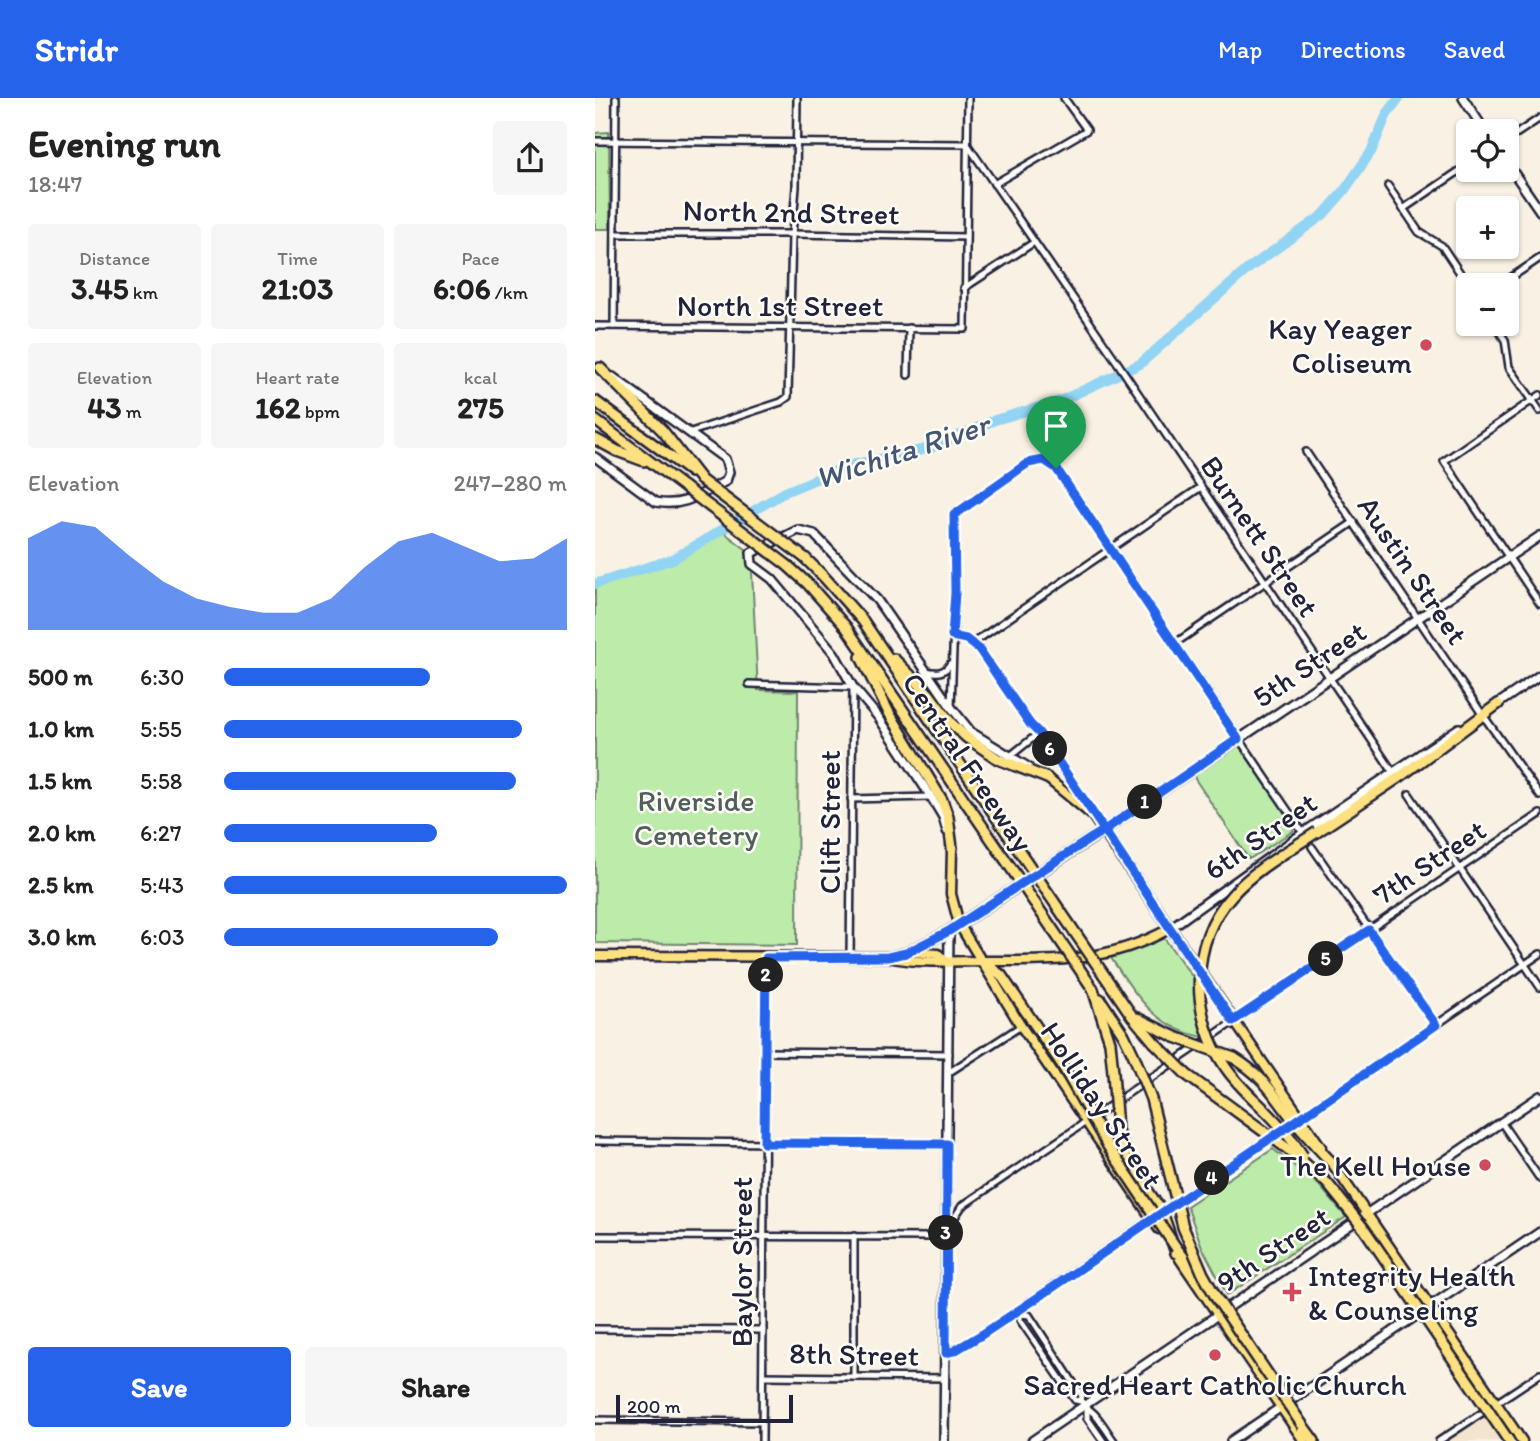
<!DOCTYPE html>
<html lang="en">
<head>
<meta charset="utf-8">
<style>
  :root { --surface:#fff; --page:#f6f6f6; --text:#222; --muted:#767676; --accent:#2563eb }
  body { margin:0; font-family:Itim,sans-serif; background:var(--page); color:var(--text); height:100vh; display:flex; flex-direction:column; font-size:26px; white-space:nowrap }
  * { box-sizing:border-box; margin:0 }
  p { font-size:23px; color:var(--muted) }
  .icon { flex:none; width:38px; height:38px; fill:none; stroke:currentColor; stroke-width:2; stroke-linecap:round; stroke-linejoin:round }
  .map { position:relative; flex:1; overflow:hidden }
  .sheet { display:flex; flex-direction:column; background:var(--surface); width:595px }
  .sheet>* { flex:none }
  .fabs { position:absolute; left:861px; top:21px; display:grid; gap:14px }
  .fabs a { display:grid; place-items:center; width:63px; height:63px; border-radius:7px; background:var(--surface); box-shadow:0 2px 5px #0004; font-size:35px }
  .scale { position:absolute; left:21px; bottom:18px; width:177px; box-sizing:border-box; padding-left:7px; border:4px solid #22223b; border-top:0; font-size:19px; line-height:24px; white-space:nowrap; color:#22223b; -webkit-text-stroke:5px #fdfcf7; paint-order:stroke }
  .pin { position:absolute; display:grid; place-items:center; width:60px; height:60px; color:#fff; margin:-72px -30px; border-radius:50% 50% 50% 0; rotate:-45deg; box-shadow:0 0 7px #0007 }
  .pin .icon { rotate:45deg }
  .km { position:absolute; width:35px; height:35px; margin:-18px; border-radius:50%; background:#222; color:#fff; font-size:19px; line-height:35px; text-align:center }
  .round { display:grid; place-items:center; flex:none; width:74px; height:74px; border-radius:7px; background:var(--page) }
  .head { display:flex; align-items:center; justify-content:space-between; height:119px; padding:0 28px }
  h1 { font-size:38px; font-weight:700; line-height:52px }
  .figures { display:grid; grid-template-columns:repeat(3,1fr); gap:10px; height:119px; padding:7px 28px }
  .figures div { display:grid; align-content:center; border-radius:7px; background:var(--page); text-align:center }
  .figures b { font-size:30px; font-weight:700 }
  .figures small { font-size:19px; font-weight:400 }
  .figures p { font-size:19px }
  .chart { height:196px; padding:14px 28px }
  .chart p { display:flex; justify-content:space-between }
  .chart svg { width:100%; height:126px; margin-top:7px; fill:var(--accent); opacity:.7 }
  .cta { display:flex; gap:14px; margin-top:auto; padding:14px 28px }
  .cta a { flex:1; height:80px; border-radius:7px; background:var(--accent); color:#fff; font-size:28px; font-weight:700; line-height:80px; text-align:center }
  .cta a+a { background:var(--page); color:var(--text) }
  ul { padding:0 28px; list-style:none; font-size:23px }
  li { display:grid; grid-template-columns:112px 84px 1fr; align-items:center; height:52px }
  li i { height:18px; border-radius:9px; background:var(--accent) }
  header { display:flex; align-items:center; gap:42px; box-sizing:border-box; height:98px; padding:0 35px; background:var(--accent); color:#fff }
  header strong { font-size:33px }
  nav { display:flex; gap:38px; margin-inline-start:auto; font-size:24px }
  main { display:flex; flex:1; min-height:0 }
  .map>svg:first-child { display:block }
  .built { fill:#f3e4cd }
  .green { fill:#bcebaa; stroke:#6f8672; stroke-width:2 }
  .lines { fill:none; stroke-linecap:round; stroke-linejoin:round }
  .river { stroke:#92d4f4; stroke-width:10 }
  .street-casing { stroke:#22223b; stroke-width:10 }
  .secondary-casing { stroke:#22223b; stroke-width:12 }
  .primary-casing { stroke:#22223b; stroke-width:13 }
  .highway-casing { stroke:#22223b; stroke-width:14 }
  .street { stroke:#fdfcf7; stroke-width:5 }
  .secondary { stroke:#fdfcf7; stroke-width:7 }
  .primary { stroke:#fde080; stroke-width:8 }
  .highway { stroke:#fde080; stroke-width:9 }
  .highway-bridge-casing { stroke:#22223b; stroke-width:14; stroke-linecap:butt }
  .highway-bridge { stroke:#fde080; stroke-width:9 }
  .route-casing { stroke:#fff; stroke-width:14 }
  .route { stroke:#2563eb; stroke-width:9 }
  .poi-dot { fill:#d1495b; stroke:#fdfcf7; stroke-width:2.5 }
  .labels { text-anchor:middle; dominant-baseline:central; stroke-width:5; stroke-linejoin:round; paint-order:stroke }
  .street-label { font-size:30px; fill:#22223b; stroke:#fdfcf7 }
  .poi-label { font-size:30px; fill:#22223b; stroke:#fdfcf7; text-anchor:end }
  .park-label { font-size:30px; fill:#505e5c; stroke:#fdfcf7 }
  .water-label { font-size:32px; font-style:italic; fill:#445772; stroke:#fdfcf7 }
</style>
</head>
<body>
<header>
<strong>Stridr</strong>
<nav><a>Map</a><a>Directions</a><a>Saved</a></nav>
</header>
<main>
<section class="sheet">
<div class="head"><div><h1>Evening run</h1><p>18:47</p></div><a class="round"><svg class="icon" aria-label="share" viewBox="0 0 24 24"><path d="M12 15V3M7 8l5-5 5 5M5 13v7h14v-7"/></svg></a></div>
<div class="figures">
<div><p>Distance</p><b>3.45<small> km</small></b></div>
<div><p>Time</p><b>21:03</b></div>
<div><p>Pace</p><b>6:06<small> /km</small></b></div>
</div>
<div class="figures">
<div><p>Elevation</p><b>43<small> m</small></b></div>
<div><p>Heart rate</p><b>162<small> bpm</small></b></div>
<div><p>kcal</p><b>275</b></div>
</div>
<div class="chart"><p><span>Elevation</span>247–280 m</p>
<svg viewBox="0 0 160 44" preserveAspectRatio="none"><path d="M0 44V12L10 6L20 8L30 18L40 27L50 33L60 36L70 38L80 38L90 33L100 22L110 13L120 10L130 15L140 20L150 19L160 12V44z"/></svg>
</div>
<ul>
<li><b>500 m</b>6:30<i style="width:60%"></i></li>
<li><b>1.0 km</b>5:55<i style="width:87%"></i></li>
<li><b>1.5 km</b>5:58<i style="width:85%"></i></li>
<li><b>2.0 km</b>6:27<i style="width:62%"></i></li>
<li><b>2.5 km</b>5:43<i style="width:100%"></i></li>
<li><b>3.0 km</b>6:03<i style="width:80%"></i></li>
</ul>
<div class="cta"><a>Save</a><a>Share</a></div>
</section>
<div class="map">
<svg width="945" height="1343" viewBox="0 0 945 1343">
  <rect width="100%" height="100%" fill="#f8f1e4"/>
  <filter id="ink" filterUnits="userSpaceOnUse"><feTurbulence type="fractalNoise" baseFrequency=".0143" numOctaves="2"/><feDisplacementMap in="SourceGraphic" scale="14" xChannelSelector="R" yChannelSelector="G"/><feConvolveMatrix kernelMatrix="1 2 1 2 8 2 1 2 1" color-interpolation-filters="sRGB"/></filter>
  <g filter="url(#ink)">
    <polygon class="built" points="890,1316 908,1343 849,1343"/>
    <g class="green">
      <polygon points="14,34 15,131 0,131 0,35"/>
      <polygon points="127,433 156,455 163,592 203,593 202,847 0,845 0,486 78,461"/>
      <polygon points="642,647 646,648 699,728 698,733 656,760 653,760 600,681 600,676"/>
      <path d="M569,840L602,885L611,939C562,933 541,897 516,860Z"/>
      <polygon points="678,1051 724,1087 751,1119 632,1197 607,1149 592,1108"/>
    </g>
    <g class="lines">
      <polyline class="river" points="0,486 78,461 190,394 252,368 336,350 400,322 465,303 545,266 653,171 728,117 749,93 776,54 792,16 804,0"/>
      <g class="street-casing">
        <g id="street">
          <polyline points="912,42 945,20"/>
          <polyline points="0,43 372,46 520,261 798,674"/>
          <polyline points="399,86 492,32 469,0"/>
          <polyline points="793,88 824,134 847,148 873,187"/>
          <polyline points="808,111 873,67"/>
          <polyline points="20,136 197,136 371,139"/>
          <polyline points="905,187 945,160"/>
          <polyline points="369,190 438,145"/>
          <polyline points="899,226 910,242 914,269 945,313"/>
          <polyline points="0,228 370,231 373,0"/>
          <polyline points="19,228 21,0"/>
          <polyline points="313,277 314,230"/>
          <polyline points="945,297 849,363 945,506"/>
          <polyline points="96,334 186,304 193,299 197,136 201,89 202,0"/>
          <polyline points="711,354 887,616"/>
          <polyline points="357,538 371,541 384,551 435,626 444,635 495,713"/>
          <polyline points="378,545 606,389"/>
          <polyline points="579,546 759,424"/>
          <path d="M331,573C341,575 349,576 355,566"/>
          <polyline points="154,586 258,589 255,859"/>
          <polyline points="356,609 360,495 359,417 433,365 449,362 461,370 708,735"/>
          <polyline points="888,617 945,698"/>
          <polyline points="414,659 444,635"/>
          <polyline points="814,696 945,889"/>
          <polyline points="256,701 336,699"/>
          <polyline points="717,749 841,927"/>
          <polyline points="170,954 354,956"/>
          <polyline points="353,975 426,928"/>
          <polyline points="906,1024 945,1081"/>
          <polyline points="0,1043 352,1047"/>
          <polyline points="566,1114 945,856"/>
          <polyline points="0,1138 351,1139 358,1122 367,1108 945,716"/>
          <polyline points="425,1215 425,1222 480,1302 486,1303"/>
          <path d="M426,1216L434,1217L487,1298L486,1303C491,1311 497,1312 502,1319C508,1326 513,1335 519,1343"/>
          <polyline points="0,1231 168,1232"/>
          <polyline points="350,1255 360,1253 388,1236 557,1120"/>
          <polyline points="168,1278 350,1280"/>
          <polyline points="259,1279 259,1138"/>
          <polyline points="901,1305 945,1276"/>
          <polyline points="492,1312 492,1320 508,1343"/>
          <polyline points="0,1322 167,1324"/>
          <polyline points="167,1343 171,860"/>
          <polyline points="844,1343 893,1311"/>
        </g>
      </g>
      <g class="secondary-casing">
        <g id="secondary">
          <polyline points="868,0 890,33"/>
          <polyline points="912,65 945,113"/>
          <path d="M0,359L61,404C89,410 107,395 131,383L134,374L130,361L18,279"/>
          <polyline points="901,607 945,577"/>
          <polyline points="352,733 348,719 336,699 284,620 258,589 239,555 177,481 157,466 156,455 203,432 219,436 282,502 356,609 376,634 433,669"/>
          <polyline points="508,733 945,438"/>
          <polyline points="574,831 708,735 864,630"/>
          <polyline points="349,1343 354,833"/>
          <polyline points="437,1343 945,998"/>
          <polyline points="636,1343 945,1134"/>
        </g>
      </g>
      <g class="primary-casing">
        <g id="primary">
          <polyline points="452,680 498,718 726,1049"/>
          <polyline points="357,750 356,796 364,826 426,928 564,1131"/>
          <polyline points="317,854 343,856 353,865"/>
          <path d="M0,858L293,859C326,866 357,863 390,863C458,863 512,865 574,831"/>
          <polyline points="298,858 311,855 354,833 508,733"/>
          <polyline points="735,1062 927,1343"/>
          <polyline points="585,1161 709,1343"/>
        </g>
      </g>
      <g class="highway-casing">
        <g id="highway">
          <polyline points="5,270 68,333 106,382"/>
          <polyline points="0,303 96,374"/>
          <polyline points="0,322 89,389"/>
          <polyline points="0,341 22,353 49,363"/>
          <polyline points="210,460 230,480 268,523 427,757"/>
          <polyline points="192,467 213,486 251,529 414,767"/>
          <polyline points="266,559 293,613 347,702 353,719 357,750"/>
          <polyline points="299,561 334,596 356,625 371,639 403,661 452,680"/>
          <polyline points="722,734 806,678 903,606"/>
          <polyline points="387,863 406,877 466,965"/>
          <polyline points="509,877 537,918 559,944"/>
          <polyline points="498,891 515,944 518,974"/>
          <polyline points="505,901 529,937 539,958"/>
          <polyline points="542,920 580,939"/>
          <path d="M639,960C671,980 678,996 700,1024C712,1039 725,1052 738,1066"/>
          <polyline points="522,1032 532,1062 567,1114 581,1155"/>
          <polyline points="582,1151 612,1188"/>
          <polyline points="708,1328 719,1343"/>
        </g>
      </g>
      <use href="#street" class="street"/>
      <use href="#secondary" class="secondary"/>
      <use href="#primary" class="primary"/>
      <use href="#highway" class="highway"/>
      <g class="highway-bridge-casing">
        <g id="highway-bridge">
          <polyline points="106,382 210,460"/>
          <polyline points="89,389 192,467"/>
          <polyline points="427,757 509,877"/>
          <polyline points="414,767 498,891"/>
          <polyline points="580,939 639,960"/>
          <polyline points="559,944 592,977 697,1054 732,1085 770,1132 914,1343"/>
          <polyline points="539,958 556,1001 588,1129 608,1176 622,1201 708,1328"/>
          <polyline points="466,965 513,1048 582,1151"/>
          <polyline points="518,974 522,1032"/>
          <path d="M708,1058C701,1048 694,1037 685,1028C668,1008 646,992 631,970C595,919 594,844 637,797C660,771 693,753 722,734"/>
        </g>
      </g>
      <use href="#highway-bridge" class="highway-bridge"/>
    </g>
  </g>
  <g class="lines" filter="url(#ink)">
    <g class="route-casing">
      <path id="route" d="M461,370L643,641L508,733L498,739L354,833L311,855L293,859L171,860L169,1045L352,1046L351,1255L359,1253L388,1236L457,1190L841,927L774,832L638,923C572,827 509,731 444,635L435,626L384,551L371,541L357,538L360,495L359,417L433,365L449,362L461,370"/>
    </g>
    <use href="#route" class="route"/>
  </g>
  <g class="poi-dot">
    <circle cx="831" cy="247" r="7"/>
    <circle cx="890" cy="1067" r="7"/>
    <path d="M693.5 1183.5h7v7h7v7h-7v7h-7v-7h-7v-7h7z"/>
    <circle cx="620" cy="1257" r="7"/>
  </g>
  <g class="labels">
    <g class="street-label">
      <text transform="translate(196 114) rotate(1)">North 2nd Street</text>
      <text x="185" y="207">North 1st Street</text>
      <text transform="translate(665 438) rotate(56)">Burnett Street</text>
      <text transform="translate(818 472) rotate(56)">Austin Street</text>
      <text transform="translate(714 566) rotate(-34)">5th Street</text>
      <text transform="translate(373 664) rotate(56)">Central Freeway</text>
      <text transform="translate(234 724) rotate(-90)">Clift Street</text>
      <text transform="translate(665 738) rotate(-35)">6th Street</text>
      <text transform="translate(834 764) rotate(-34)">7th Street</text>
      <text transform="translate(507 1007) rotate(56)">Holliday Street</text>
      <text transform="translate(678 1151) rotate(-34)">9th Street</text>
      <text transform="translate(146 1164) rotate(-90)">Baylor Street</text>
      <text transform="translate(259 1256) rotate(1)">8th Street</text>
    </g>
    <g class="poi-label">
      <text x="817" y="230">Kay Yeager<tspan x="817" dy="34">Coliseum</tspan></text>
      <text x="876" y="1067">The Kell House</text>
      <text x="713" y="1177" text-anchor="start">Integrity Health<tspan x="713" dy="34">&amp; Counseling</tspan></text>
      <text x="620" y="1286" text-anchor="middle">Sacred Heart Catholic Church</text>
    </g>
    <g class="park-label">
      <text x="101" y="702">Riverside<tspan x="101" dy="34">Cemetery</tspan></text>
    </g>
    <g class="water-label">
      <text transform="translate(307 353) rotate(-18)">Wichita River</text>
    </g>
  </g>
</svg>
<div class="fabs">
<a><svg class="icon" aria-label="locate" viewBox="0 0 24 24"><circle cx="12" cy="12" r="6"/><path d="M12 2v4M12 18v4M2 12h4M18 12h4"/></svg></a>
<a>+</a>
<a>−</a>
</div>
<div class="scale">200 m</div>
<div class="pin" style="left:461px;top:370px;background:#1e9e55"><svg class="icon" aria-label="arrive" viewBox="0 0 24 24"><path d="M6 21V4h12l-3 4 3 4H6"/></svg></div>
<b class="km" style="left:550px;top:704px">1</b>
<b class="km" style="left:171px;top:877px">2</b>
<b class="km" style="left:351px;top:1135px">3</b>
<b class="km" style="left:617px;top:1080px">4</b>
<b class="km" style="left:731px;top:861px">5</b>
<b class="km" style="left:455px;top:651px">6</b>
</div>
</main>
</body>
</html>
